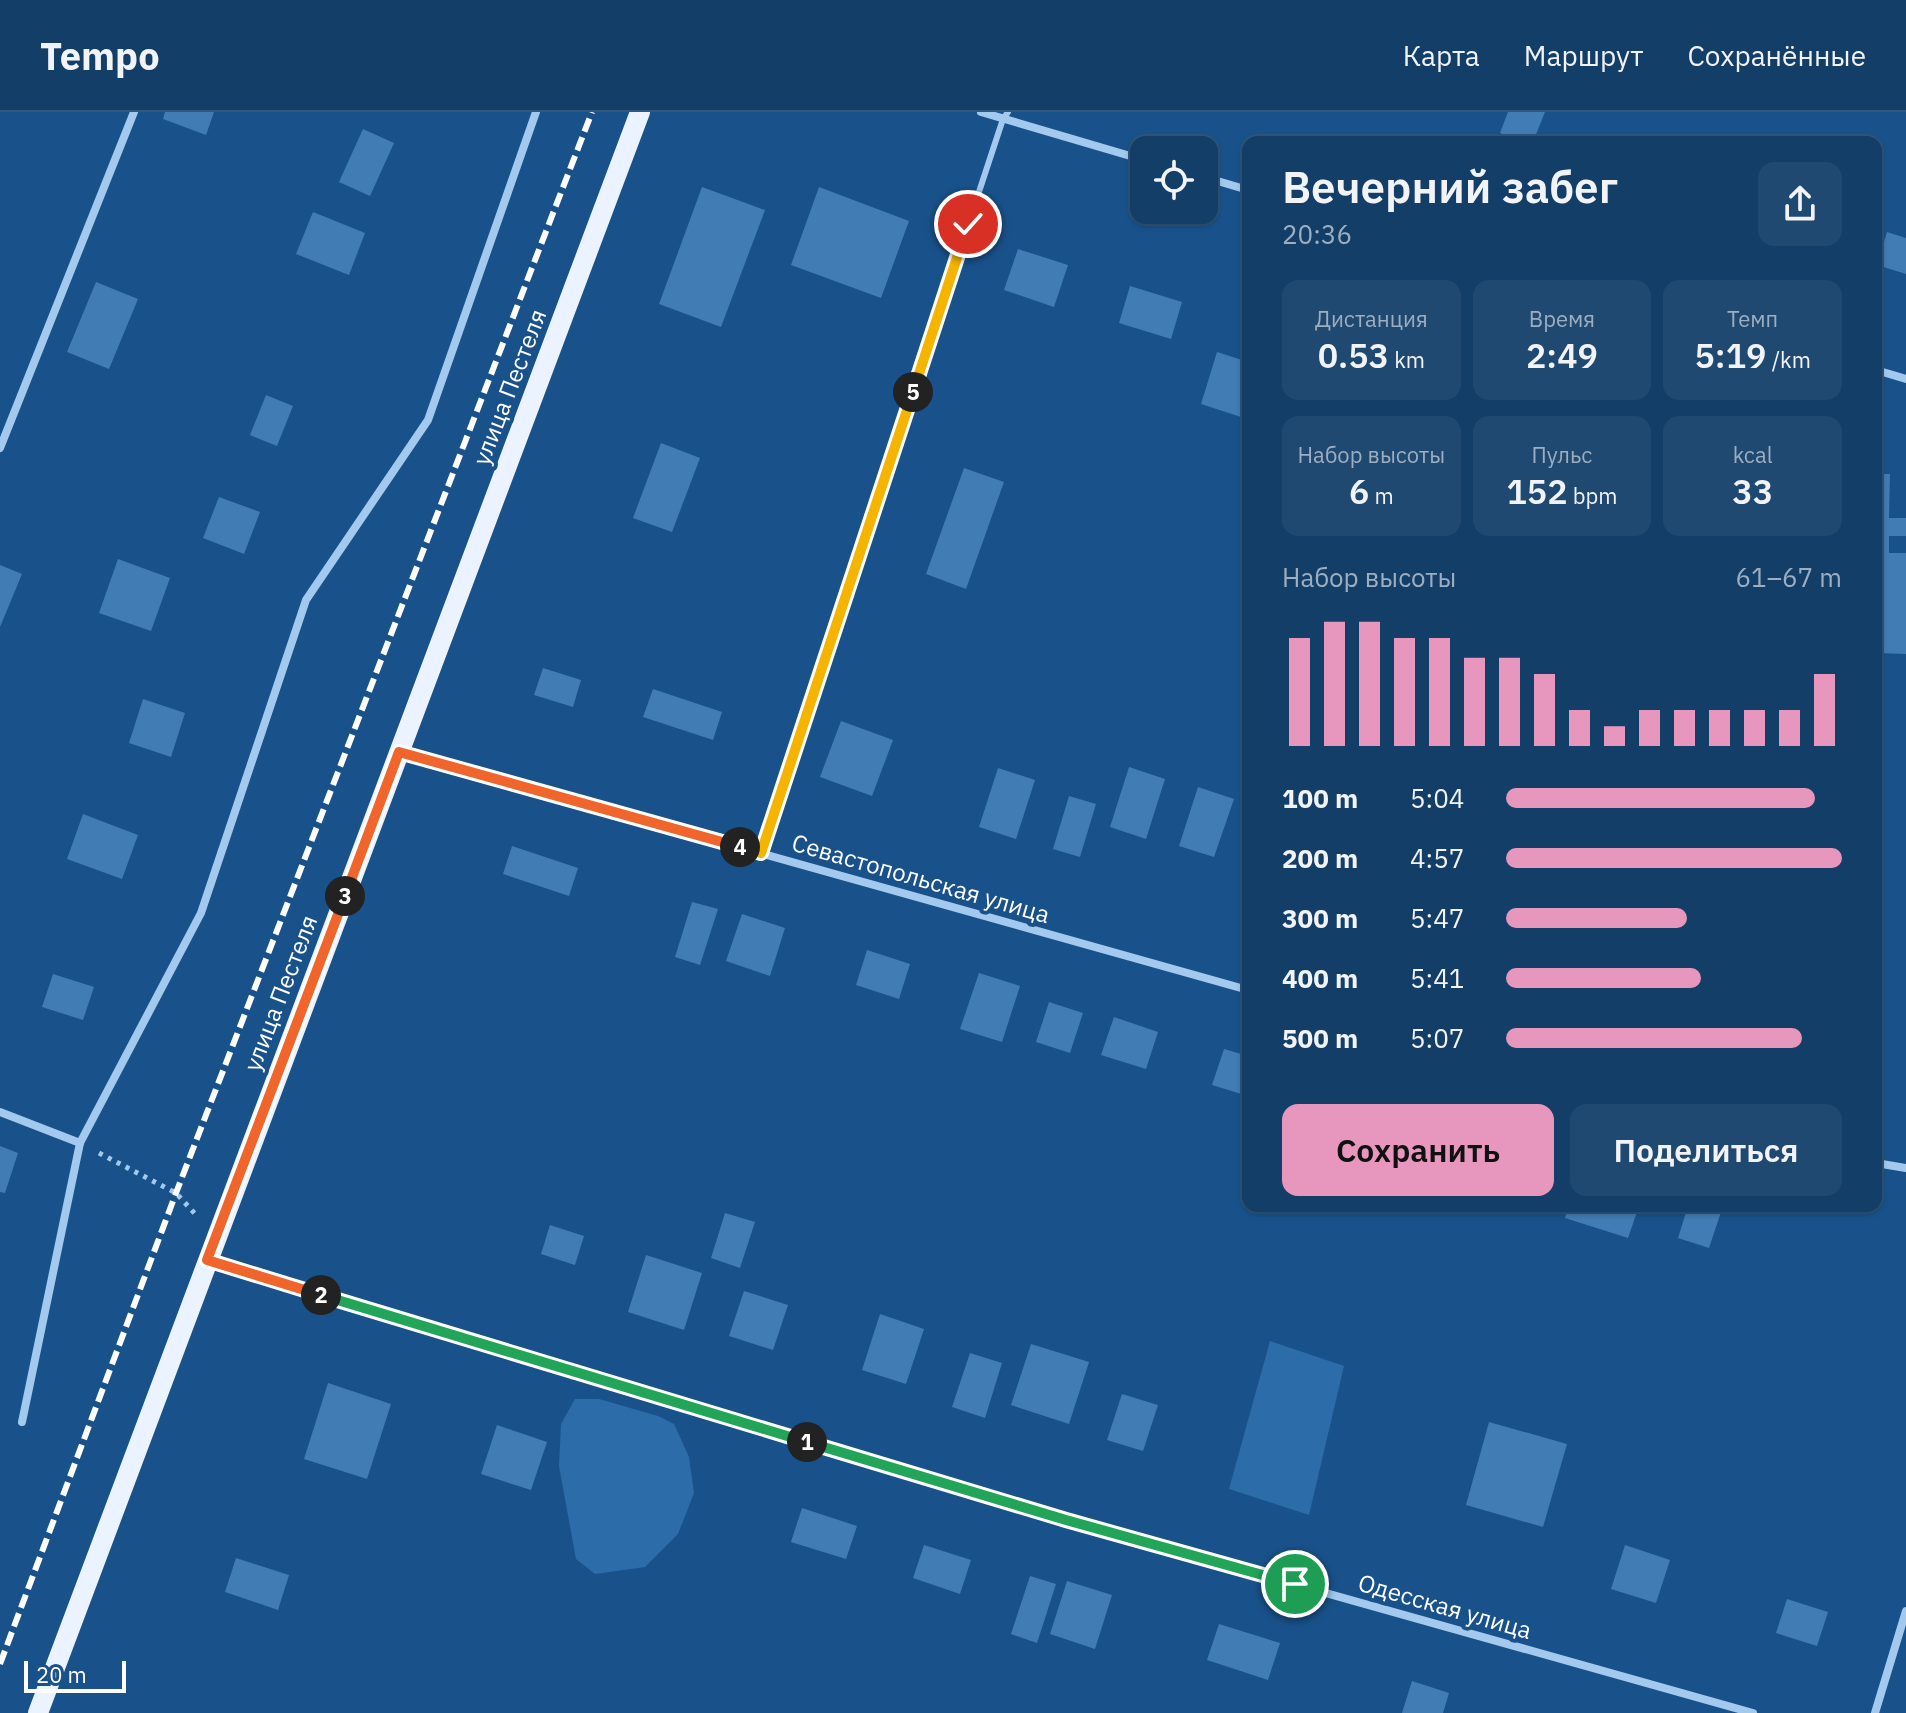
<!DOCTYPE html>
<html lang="ru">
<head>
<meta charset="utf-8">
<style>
  :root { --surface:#133e68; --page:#204971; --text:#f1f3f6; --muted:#9daec0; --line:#32577c; --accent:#e797bd }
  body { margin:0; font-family:"IBM Plex Sans",sans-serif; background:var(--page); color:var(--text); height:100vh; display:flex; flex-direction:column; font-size:30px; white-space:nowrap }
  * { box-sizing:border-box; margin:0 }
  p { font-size:26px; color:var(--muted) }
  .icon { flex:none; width:44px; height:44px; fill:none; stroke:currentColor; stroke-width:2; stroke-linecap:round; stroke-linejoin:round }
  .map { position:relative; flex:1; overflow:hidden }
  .details { position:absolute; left:1242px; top:24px; width:640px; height:1076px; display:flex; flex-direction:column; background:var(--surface); border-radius:16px; box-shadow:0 2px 6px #0004,0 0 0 2px var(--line) }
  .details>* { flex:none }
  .controls { position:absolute; left:1130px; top:24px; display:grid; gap:16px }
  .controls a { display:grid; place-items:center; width:88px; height:88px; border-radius:16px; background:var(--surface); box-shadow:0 2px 6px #0004,0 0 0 2px var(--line); font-size:40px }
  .scale { position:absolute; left:24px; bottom:20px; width:102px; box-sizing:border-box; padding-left:8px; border:4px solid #fff; border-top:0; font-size:22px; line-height:28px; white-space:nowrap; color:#fff; -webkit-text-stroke:6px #19528b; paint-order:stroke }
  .pin { position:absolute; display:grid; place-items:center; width:68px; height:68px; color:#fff; margin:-34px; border:4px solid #fff; border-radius:50%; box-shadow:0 2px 8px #0007 }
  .km { position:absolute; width:40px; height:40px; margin:-20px; border-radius:50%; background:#222; color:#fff; font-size:22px; line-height:40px; text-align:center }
  .round { display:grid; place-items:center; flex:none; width:84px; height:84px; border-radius:16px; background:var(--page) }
  .summary { display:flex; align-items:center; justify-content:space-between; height:136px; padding:0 40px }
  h1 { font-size:44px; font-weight:600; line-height:60px }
  .metrics { display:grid; grid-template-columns:repeat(3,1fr); gap:12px; height:136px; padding:8px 40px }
  .metrics div { display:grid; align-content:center; border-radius:16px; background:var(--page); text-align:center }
  .metrics b { font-size:34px; font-weight:600 }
  .metrics small { font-size:22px; font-weight:400 }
  .metrics p { font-size:22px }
  .chart { height:224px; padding:16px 40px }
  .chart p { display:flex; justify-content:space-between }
  .chart svg { width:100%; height:144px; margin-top:8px; stroke:var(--accent); stroke-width:6 }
  .primary-button { display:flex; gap:16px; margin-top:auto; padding:16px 40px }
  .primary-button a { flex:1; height:92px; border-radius:16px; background:var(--accent); color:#111; font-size:32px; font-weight:600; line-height:92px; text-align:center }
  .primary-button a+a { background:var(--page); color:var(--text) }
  ul { padding:0 40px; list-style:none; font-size:26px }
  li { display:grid; grid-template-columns:128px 96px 1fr; align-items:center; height:60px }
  li i { height:20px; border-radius:10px; background:var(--accent) }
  header { display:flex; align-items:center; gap:48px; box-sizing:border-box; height:112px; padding:0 40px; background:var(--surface); border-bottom:2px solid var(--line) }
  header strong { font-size:38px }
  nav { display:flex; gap:44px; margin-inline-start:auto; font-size:28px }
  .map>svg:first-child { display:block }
  .green { fill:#2b6ca9 }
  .building { fill:#417cb4 }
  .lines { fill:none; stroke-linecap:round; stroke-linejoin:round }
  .path { stroke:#a3caee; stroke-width:5; stroke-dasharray:4 6; stroke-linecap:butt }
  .service { stroke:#a3caee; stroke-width:6 }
  .minor { stroke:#a3caee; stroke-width:8 }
  .primary { stroke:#eaf3ff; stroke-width:20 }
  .rail { stroke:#fff; stroke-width:6; stroke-dasharray:14 6; stroke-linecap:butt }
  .split-1-casing { stroke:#fff; stroke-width:16 }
  .split-2-casing { stroke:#fff; stroke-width:16 }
  .split-3-casing { stroke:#fff; stroke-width:16 }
  .split-4-casing { stroke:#fff; stroke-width:16 }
  .split-5-casing { stroke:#fff; stroke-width:16 }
  .split-6-casing { stroke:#fff; stroke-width:16 }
  .split-1 { stroke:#22a559; stroke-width:10 }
  .split-2 { stroke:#22a559; stroke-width:10 }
  .split-3 { stroke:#f0652b; stroke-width:10 }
  .split-4 { stroke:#f0652b; stroke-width:10 }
  .split-5 { stroke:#f5b400; stroke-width:10 }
  .split-6 { stroke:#f5b400; stroke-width:10 }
  .labels { text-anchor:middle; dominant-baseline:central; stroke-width:8; stroke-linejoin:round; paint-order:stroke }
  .street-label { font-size:24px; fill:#fff; stroke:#19528b }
</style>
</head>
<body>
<header>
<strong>Tempo</strong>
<nav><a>Карта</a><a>Маршрут</a><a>Сохранённые</a></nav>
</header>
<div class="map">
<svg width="1906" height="1601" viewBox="0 0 1906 1601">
  <rect width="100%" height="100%" fill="#19528b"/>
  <g class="green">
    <polygon points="1270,1229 1344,1254 1309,1403 1229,1377"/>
    <polygon points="575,1287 599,1287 658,1304 674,1312 689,1345 694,1381 678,1422 645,1455 595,1462 576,1447 559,1354 561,1312"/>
  </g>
  <g class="building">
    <polygon points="165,0 214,0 206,23 163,7"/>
    <polygon points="1508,0 1545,0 1533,30 1521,30 1500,21"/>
    <polygon points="363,17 394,31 370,84 339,70"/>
    <polygon points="702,75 765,98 721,215 659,192"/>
    <polygon points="819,75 909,109 881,186 791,153"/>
    <polygon points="313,100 365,121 349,163 296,142"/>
    <polygon points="1887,120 1906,126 1906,162 1877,153"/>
    <polygon points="1018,137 1068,153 1054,195 1004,178"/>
    <polygon points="96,170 138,187 109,257 67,240"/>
    <polygon points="1130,174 1182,190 1171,227 1119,211"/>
    <polygon points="1217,240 1248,250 1248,282 1241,305 1201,292"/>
    <polygon points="266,283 293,294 277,334 250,323"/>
    <polygon points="661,331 700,346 672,420 633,406"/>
    <polygon points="964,356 1004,370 966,477 926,462"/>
    <polygon points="1876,362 1890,362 1889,406 1906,406 1906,424 1889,424 1889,441 1906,441 1906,542 1876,541"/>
    <polygon points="219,385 260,400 244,442 203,426"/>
    <polygon points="118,447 170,466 151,519 99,501"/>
    <polygon points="0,453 22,462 0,515"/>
    <polygon points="543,556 581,568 573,595 534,583"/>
    <polygon points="653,577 722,600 713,628 643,605"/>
    <polygon points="143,587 185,601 171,645 129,631"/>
    <polygon points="841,609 893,628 872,684 820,665"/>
    <polygon points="1129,655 1165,667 1146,727 1110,715"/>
    <polygon points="998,656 1035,668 1016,727 979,715"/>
    <polygon points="1198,675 1234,687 1214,745 1179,734"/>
    <polygon points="1069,684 1096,692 1080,745 1053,737"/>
    <polygon points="83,702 138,723 122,767 67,747"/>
    <polygon points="512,734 578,756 569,784 503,762"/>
    <polygon points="692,790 718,797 700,853 675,845"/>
    <polygon points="742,802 785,816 770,864 726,849"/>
    <polygon points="867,838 910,852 899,887 856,873"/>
    <polygon points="979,861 1020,874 1002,930 960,917"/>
    <polygon points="53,862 94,875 83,908 42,895"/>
    <polygon points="1049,890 1083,901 1070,941 1036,930"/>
    <polygon points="1114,905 1158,920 1146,957 1101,943"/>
    <polygon points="1224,937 1248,944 1248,984 1212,973"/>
    <polygon points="0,1034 18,1041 5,1081 0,1080"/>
    <polygon points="1569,1094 1639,1094 1628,1126 1565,1106"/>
    <polygon points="1688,1094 1723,1094 1709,1136 1678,1126"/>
    <polygon points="725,1101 755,1110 740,1156 711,1146"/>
    <polygon points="550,1113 584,1124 575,1153 541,1142"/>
    <polygon points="646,1143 702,1161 684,1218 628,1200"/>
    <polygon points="744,1179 788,1193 773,1238 729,1224"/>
    <polygon points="880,1202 924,1217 906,1272 862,1258"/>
    <polygon points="1031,1232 1089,1250 1069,1312 1011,1293"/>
    <polygon points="970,1241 1002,1251 985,1306 952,1295"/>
    <polygon points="328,1271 391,1292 367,1367 304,1347"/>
    <polygon points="1122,1282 1158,1293 1143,1339 1107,1328"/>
    <polygon points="1489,1310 1567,1332 1543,1415 1466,1393"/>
    <polygon points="497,1313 547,1330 531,1378 481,1362"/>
    <polygon points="802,1396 857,1414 846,1447 791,1430"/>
    <polygon points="924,1433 971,1448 960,1482 913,1466"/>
    <polygon points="1625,1433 1670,1448 1656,1491 1611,1477"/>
    <polygon points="236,1446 289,1463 278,1498 225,1480"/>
    <polygon points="1030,1464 1056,1472 1037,1531 1011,1522"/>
    <polygon points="1067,1469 1112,1483 1095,1537 1050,1522"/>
    <polygon points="1787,1487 1828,1500 1817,1534 1776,1521"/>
    <polygon points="1219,1512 1280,1531 1268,1568 1207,1548"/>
    <polygon points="1412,1569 1449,1581 1443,1601 1402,1601"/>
  </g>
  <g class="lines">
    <polyline class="path" points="99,1041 176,1081 197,1104"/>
    <polyline class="service" points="761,741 1003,7 1008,0"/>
    <g class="minor">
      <polyline points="981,0 1144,48"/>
      <polyline points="1204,65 1248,78"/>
      <polyline points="1876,258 1906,267"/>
      <polyline points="0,336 134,0"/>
      <polyline points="400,640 1248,878"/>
      <polyline points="0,1000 80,1031"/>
      <polyline points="1876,1051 1906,1056"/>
      <polyline points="208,1148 1066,1408 1753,1601"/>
      <polyline points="22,1310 80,1031 201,801 306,488 428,308 536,0"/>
      <polyline points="1875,1601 1906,1499"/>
    </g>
    <polyline class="primary" points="38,1601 640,0"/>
    <polyline class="rail" points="0,1552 176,1081 592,0"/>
  </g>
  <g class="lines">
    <g class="split-1-casing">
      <polyline id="split-1" points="807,1330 1066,1408 1295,1472"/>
    </g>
    <g class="split-2-casing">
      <polyline id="split-2" points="321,1183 807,1330"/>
    </g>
    <g class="split-3-casing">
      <polyline id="split-3" points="321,1183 207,1148 345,784"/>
    </g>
    <g class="split-4-casing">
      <polyline id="split-4" points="345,784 399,640 740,735"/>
    </g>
    <g class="split-5-casing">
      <polyline id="split-5" points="740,735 761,741 913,280"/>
    </g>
    <g class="split-6-casing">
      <polyline id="split-6" points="913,280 968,112"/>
    </g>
    <use href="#split-1" class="split-1"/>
    <use href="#split-2" class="split-2"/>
    <use href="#split-3" class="split-3"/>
    <use href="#split-4" class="split-4"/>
    <use href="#split-5" class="split-5"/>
    <use href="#split-6" class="split-6"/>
  </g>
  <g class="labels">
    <g class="street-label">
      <text transform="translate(509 275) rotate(-69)">улица Пестеля</text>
      <text transform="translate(921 766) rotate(16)">Севастопольская улица</text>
      <text transform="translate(280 881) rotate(-69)">улица Пестеля</text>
      <text transform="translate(1445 1494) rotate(16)">Одесская улица</text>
    </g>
  </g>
</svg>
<div class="controls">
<a><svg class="icon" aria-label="locate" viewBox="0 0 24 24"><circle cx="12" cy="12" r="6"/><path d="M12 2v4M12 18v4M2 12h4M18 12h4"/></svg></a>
</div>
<div class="scale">20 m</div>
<div class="pin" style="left:1295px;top:1472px;background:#1e9e55"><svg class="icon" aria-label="arrive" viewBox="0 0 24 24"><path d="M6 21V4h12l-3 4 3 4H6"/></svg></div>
<div class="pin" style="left:968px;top:112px;background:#d93025"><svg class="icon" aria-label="check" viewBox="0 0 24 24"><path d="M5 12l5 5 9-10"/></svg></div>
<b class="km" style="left:807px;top:1330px">1</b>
<b class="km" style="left:321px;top:1183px">2</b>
<b class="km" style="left:345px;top:784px">3</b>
<b class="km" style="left:740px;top:735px">4</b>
<b class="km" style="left:913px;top:280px">5</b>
<section class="details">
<div class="summary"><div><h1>Вечерний забег</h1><p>20:36</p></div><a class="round"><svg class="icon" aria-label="share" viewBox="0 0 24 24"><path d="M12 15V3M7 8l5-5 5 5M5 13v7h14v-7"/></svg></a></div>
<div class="metrics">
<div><p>Дистанция</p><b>0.53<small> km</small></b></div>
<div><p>Время</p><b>2:49</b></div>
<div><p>Темп</p><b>5:19<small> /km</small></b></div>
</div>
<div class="metrics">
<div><p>Набор высоты</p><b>6<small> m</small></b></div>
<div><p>Пульс</p><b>152<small> bpm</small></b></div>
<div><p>kcal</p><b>33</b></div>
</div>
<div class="chart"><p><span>Набор высоты</span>61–67 m</p>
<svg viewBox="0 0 160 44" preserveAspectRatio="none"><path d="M5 44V11M15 44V6M25 44V6M35 44V11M45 44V11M55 44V17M65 44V17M75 44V22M85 44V33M95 44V38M105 44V33M115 44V33M125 44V33M135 44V33M145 44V33M155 44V22"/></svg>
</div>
<ul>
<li><b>100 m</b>5:04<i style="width:92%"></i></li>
<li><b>200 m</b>4:57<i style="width:100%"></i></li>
<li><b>300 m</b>5:47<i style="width:54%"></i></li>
<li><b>400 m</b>5:41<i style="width:58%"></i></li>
<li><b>500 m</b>5:07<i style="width:88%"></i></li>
</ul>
<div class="primary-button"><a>Сохранить</a><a>Поделиться</a></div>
</section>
</div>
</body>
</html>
